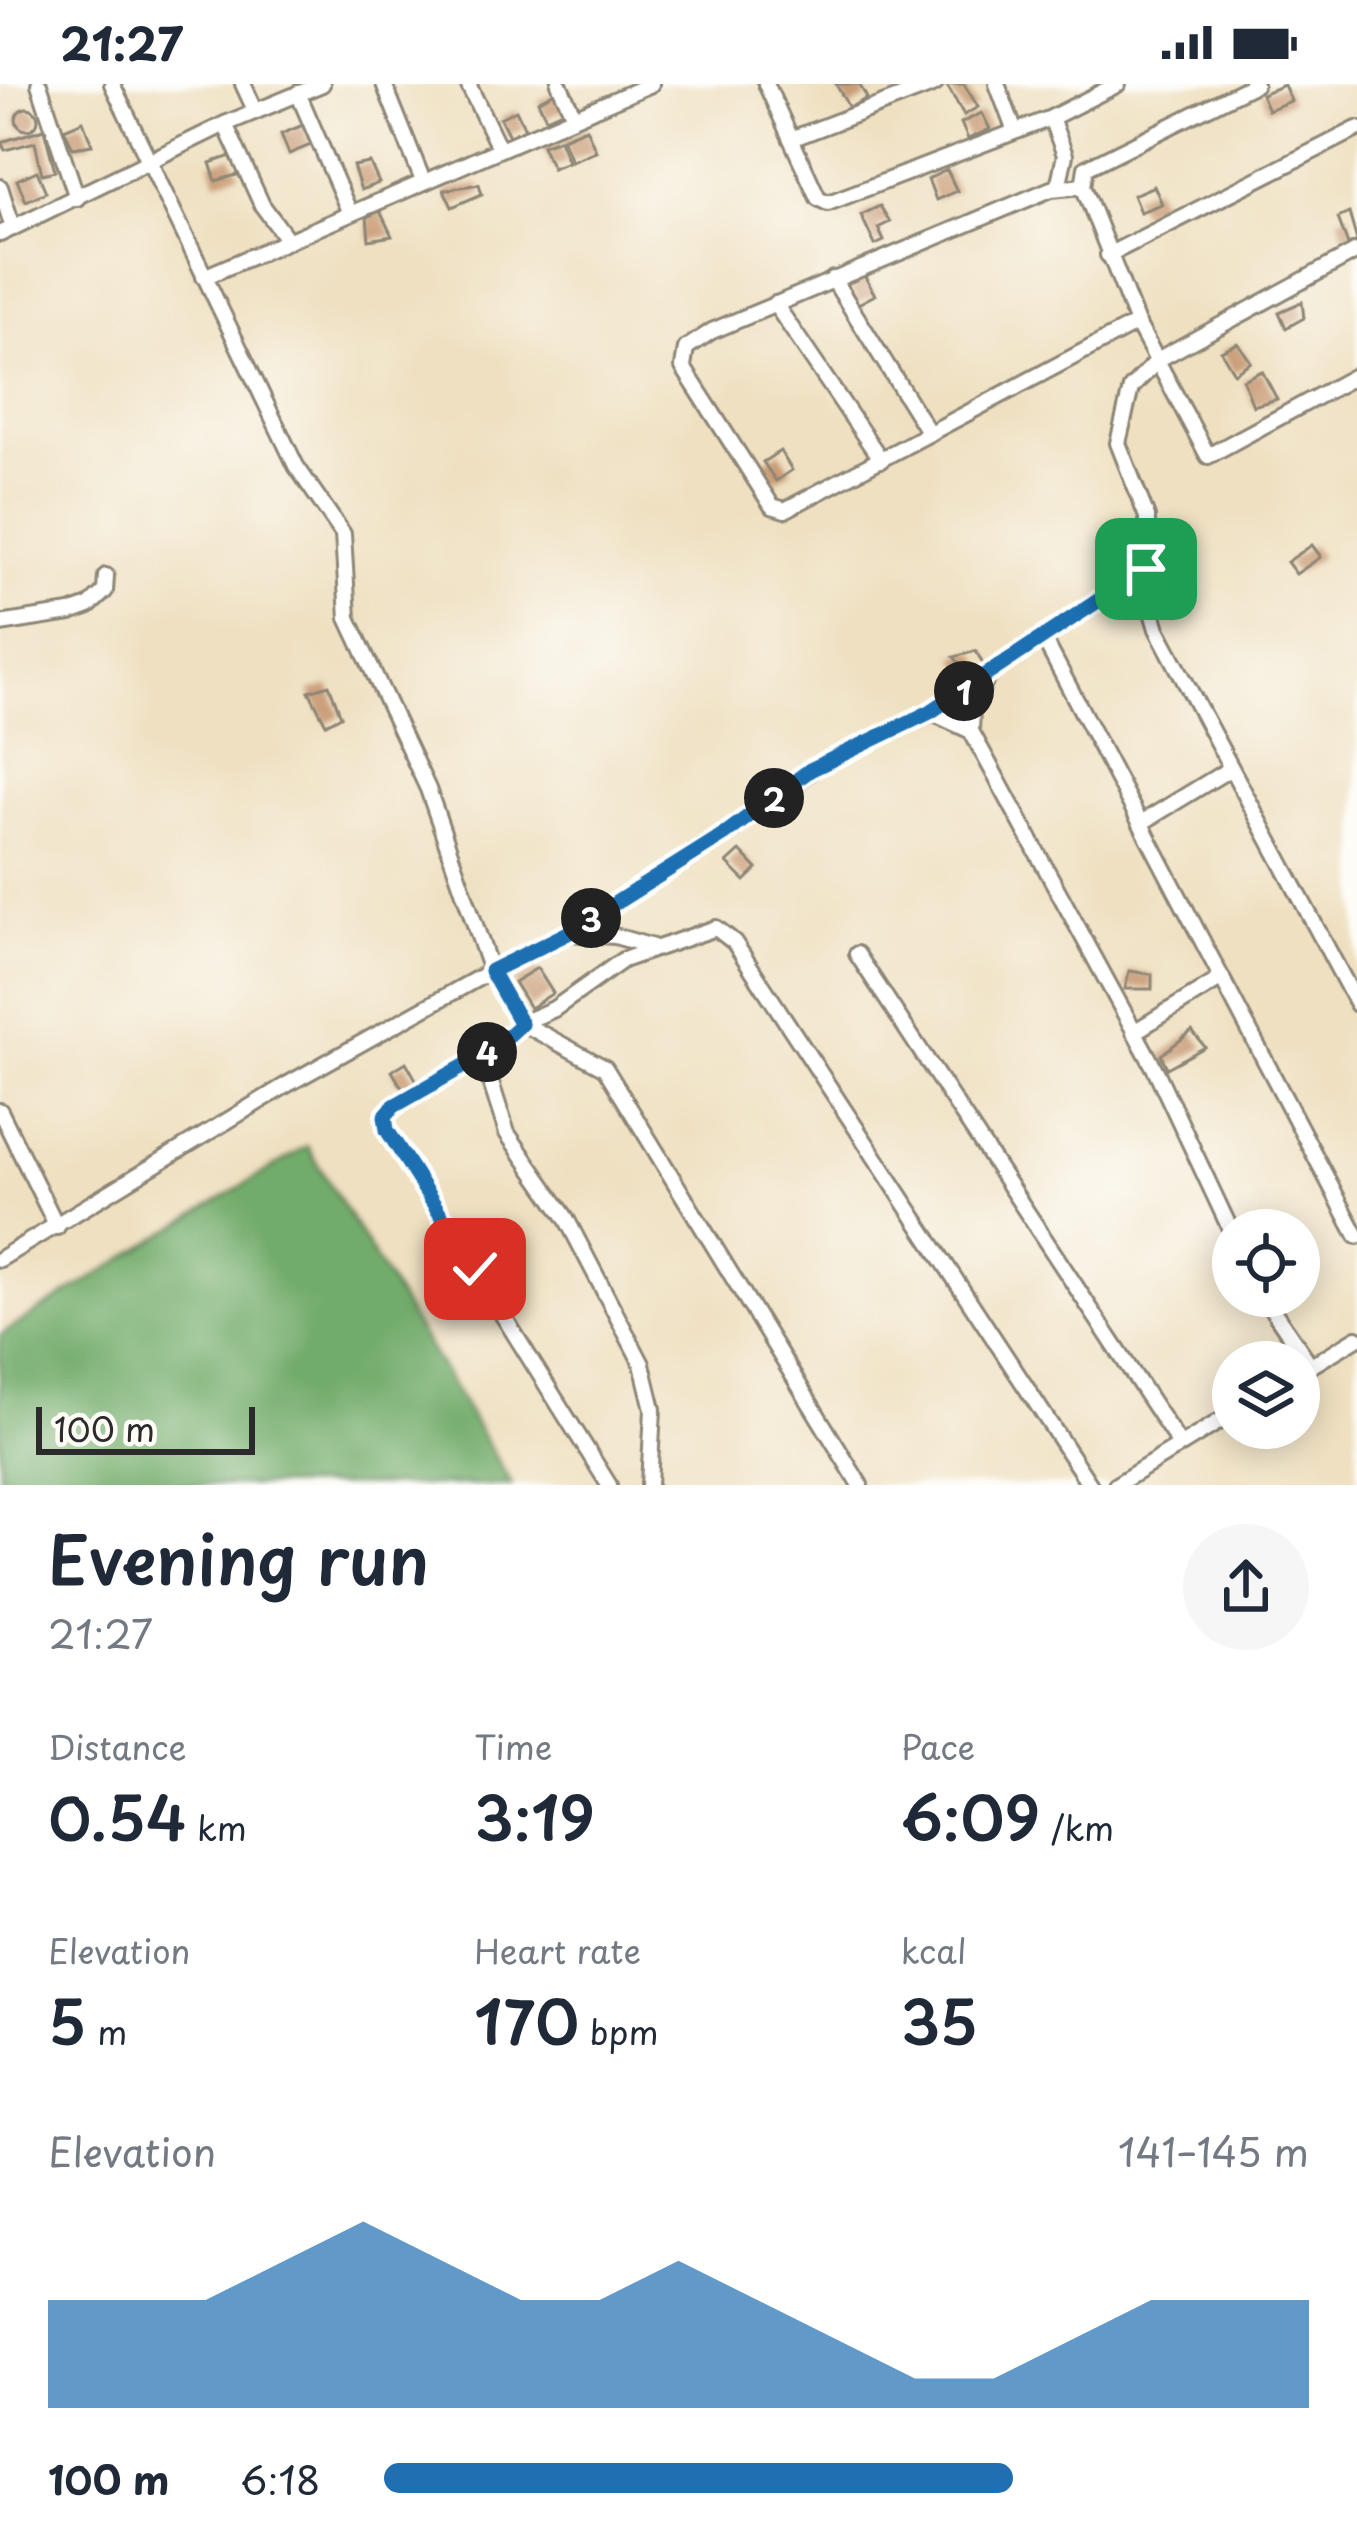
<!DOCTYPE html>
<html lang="en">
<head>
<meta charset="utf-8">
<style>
  :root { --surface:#fff; --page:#f6f6f7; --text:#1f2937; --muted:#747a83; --accent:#1f6fb2 }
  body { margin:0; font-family:"Playpen Sans",sans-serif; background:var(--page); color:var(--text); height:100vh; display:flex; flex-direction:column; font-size:45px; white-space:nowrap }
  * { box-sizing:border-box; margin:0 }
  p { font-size:39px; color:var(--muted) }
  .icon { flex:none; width:66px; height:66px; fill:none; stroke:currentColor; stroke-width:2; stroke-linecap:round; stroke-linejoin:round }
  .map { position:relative; height:1401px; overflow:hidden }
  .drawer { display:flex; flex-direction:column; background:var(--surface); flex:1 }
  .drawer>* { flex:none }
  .fabs { position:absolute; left:1212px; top:1125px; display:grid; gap:24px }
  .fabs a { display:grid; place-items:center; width:108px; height:108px; border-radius:50%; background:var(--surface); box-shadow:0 6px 30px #0003; font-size:60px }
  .scale { position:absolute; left:36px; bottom:30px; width:219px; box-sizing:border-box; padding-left:12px; border:6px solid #2b2b2b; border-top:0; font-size:33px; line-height:42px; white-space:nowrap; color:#2b2b2b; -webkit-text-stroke:9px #fdfcf7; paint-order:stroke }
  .pin { position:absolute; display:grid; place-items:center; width:102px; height:102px; color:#fff; margin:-51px; border-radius:24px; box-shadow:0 6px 18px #0006 }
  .km { position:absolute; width:60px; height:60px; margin:-30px; border-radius:50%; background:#222; color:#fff; font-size:33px; line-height:60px; text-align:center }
  .round { display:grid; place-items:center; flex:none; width:126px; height:126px; border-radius:63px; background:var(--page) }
  .overview { display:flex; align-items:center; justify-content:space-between; height:204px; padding:0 48px }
  h1 { font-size:66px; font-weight:600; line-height:90px }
  .metrics { display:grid; grid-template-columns:repeat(3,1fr); gap:18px; height:204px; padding:12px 48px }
  .metrics div { display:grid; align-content:center }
  .metrics b { font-size:60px; font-weight:600 }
  .metrics small { font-size:33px; font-weight:400 }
  .metrics p { font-size:33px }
  .chart { height:336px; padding:24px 48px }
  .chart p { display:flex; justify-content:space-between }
  .chart svg { width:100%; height:216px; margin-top:12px; fill:var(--accent); opacity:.7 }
  ul { padding:0 48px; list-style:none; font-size:39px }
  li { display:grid; grid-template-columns:192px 144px 1fr; align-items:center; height:90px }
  li i { height:30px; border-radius:15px; background:var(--accent) }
  .status { display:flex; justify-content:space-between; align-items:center; height:84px; padding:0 60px; background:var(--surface); direction:ltr }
  .status svg { height:33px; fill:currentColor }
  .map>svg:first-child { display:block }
  .forest { fill:#72ac6a; stroke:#4e6c4a; stroke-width:3 }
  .building { fill:#ca9d78 }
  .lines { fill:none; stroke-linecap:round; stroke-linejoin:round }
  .street-casing { stroke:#8d8676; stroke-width:20 }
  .street { stroke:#fff; stroke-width:14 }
  .route-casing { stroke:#fff; stroke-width:24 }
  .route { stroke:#1f6fb2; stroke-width:15 }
</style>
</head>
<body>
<div class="status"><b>21:27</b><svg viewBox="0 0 49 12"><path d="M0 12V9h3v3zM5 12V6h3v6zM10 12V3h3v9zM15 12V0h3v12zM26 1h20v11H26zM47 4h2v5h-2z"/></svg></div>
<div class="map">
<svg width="1357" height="1401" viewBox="0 0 1357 1401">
  <rect width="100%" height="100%" fill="#fdfcf7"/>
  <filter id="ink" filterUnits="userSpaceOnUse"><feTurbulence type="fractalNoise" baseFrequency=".00833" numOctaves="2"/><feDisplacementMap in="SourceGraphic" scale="24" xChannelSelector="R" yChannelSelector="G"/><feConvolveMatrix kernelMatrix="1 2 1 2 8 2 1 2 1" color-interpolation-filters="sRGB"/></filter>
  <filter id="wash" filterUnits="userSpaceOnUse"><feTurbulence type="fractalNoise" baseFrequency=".004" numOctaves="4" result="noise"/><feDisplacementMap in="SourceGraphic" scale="48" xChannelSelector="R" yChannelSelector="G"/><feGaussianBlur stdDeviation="2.7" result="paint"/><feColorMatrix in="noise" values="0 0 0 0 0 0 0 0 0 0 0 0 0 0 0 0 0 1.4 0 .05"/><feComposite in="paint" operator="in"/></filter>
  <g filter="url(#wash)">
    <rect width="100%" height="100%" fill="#efe0c1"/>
    <polygon class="forest" points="307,1062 512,1401 0,1401 0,1251"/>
    <g id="blocks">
      <g class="building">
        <polygon points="836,0 859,0 867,14 849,24"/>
        <polygon points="946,0 964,0 978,23 964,31"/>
        <polygon points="1284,1 1291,17 1268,26 1261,10"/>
        <polygon points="555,8 564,26 546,34 538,17"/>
        <circle cx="27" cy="35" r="11"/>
        <polygon points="516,26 525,45 509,52 500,34"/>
        <polygon points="982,29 990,45 968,55 961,39"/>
        <polygon points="83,37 92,61 73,64 64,45"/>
        <polygon points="303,41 311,61 289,70 281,50"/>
        <polygon points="586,44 596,67 571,77 562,54"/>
        <polygon points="44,45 55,87 42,90 35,58 5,66 1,58"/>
        <polygon points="559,55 568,78 552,84 542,61"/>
        <polygon points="231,72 240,90 216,97 210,79"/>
        <polygon points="370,79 379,99 361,106 353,82"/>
        <polygon points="947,86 957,107 936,116 928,95"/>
        <polygon points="37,87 46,108 26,117 17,96"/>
        <polygon points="479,100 482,110 452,123 444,106"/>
        <polygon points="1154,102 1162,120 1140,128 1133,111"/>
        <polygon points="880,122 890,138 878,144 884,157 875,161 861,131"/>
        <polygon points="380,127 392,152 369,156 367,133"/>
        <polygon points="1349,129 1357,157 1348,161 1338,134"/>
        <polygon points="864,191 875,211 858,220 847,200"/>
        <polygon points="1302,218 1304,234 1286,244 1279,228"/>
        <polygon points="1238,259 1251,278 1234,289 1221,267"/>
        <polygon points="1262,287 1277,315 1253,322 1243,296"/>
        <polygon points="780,367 792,386 776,397 763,378"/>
        <polygon points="1312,461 1321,473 1296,490 1287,478"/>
        <polygon points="976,567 985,584 969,591 954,573"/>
        <polygon points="329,601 341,632 326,640 309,607"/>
        <polygon points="740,767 757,785 745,797 727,779"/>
        <polygon points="537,884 553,909 530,924 514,898"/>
        <polygon points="1129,887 1152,890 1152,905 1125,905"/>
        <polygon points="1192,947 1205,963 1167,984 1161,971"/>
        <polygon points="406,978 418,999 404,1007 392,987"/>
      </g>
    </g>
  </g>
  <g filter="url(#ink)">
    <use href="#blocks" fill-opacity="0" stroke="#8d8676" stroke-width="3"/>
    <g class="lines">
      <g class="street-casing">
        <g id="street">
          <polyline points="39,0 77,114"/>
          <polyline points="243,0 255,26"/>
          <polyline points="384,0 423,97"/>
          <polyline points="468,0 499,64"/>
          <polyline points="559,0 574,32"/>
          <polyline points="766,0 818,114 828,119 1051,34 1118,0"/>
          <polyline points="997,0 1014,45"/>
          <polyline points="1255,0 1086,84 1083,102 1137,239 1208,372 1357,291"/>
          <polyline points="298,9 349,127"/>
          <polyline points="1051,34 1065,71 1058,103"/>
          <polyline points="225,40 262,121 287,155"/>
          <polyline points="791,55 935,0"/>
          <polyline points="1083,102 1051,105 712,247 686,264 683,283 772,422 785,426 1137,239"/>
          <polyline points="0,103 13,144"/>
          <polyline points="0,150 225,40 322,0"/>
          <polyline points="1357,167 1159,275 1131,304 1118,359 1147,433 1147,511 1157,545 1357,920"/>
          <polyline points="1108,171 1357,45"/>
          <polyline points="204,193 651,0"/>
          <polyline points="833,195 929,349"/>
          <polyline points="775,220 881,376"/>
          <polyline points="0,540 70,529 89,522 105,507 106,492"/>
          <polyline points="1045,557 1357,1152"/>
          <polyline points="930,628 971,647 1157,989 1233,1151"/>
          <polyline points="971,647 972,624 986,596"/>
          <polyline points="1141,739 1228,686"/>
          <polyline points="568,849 615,852 653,863"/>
          <polyline points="857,870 1180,1361"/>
          <polyline points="1134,948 1222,894"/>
          <polyline points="482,971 507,1049 566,1134 642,1280 653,1325 649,1401"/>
          <polyline points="0,1027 57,1143"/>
          <polyline points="0,1175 288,1000 491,887 428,705 348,534 343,450 296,382 112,0"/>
          <polyline points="1263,1212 1311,1282"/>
          <polyline points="1299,1289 1357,1254"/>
          <polyline points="609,1401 387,1046 385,1032 394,1021 494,965 522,939 554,925 623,876 716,844 734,858 1090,1401"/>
          <polyline points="860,1401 605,984 522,939 491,887 568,849 725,750 823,679 930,628 1146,485"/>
          <polyline points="1116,1401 1233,1329"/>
        </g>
      </g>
      <use href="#street" class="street"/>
    </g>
  </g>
  <g class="lines" filter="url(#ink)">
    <g class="route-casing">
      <polyline id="route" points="475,1185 387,1046 385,1032 394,1022 494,965 521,940 491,887 568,849 725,750 810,686 930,628 1146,485"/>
    </g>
    <use href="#route" class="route"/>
  </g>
</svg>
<div class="fabs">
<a><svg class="icon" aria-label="locate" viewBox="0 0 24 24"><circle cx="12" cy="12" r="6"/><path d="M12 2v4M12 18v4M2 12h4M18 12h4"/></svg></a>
<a><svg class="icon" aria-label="layers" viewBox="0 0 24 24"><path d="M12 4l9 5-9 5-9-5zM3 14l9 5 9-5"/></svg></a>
</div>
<div class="scale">100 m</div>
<div class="pin" style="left:1146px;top:485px;background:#1e9e55"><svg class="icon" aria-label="arrive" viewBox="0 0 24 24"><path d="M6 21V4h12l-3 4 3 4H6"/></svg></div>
<div class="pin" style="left:475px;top:1185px;background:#d93025"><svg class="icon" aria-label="check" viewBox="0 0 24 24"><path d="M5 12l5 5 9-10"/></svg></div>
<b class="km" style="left:964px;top:607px">1</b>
<b class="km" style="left:774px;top:714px">2</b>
<b class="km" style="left:591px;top:834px">3</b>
<b class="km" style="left:487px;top:968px">4</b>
</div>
<section class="drawer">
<div class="overview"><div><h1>Evening run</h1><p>21:27</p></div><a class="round"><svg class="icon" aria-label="share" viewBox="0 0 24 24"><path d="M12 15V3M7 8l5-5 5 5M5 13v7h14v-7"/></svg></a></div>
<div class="metrics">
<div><p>Distance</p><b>0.54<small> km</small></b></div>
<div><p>Time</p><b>3:19</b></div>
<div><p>Pace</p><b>6:09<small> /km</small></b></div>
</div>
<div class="metrics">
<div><p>Elevation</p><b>5<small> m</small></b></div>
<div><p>Heart rate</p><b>170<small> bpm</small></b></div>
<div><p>kcal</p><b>35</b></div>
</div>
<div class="chart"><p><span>Elevation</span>141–145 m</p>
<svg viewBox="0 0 160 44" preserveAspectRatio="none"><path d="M0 44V22L10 22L20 22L30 14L40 6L50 14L60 22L70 22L80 14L90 22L100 30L110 38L120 38L130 30L140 22L150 22L160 22V44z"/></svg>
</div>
<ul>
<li><b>100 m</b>6:18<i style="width:68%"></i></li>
</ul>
</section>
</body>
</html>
